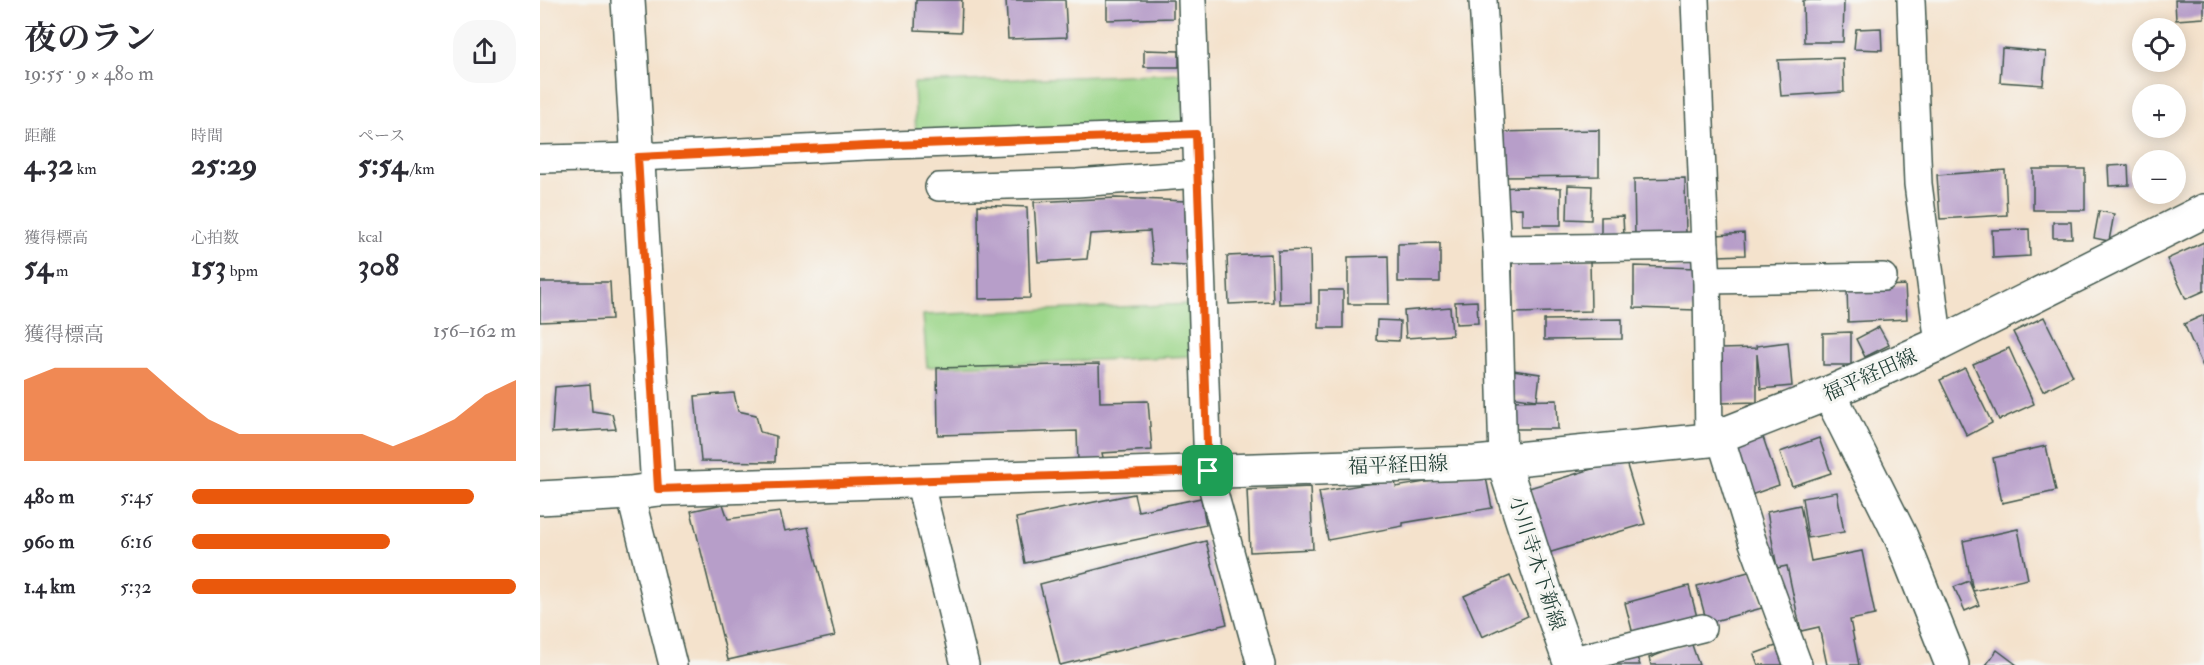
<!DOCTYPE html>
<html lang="ja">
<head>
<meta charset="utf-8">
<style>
  :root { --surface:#fff; --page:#f7f7f7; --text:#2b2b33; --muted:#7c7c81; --accent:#ea580c }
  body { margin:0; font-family:"IM FELL Double Pica","Noto Serif JP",serif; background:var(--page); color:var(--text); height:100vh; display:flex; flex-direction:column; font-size:22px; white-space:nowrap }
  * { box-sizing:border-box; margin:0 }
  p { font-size:20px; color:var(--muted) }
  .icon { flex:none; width:33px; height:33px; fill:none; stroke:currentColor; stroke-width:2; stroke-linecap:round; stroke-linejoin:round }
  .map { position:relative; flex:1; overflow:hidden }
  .details { display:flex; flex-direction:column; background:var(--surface); width:540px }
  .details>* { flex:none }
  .controls { position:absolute; left:1592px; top:18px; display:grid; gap:12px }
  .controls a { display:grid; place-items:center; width:54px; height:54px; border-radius:50%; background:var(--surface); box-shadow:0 3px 15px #0003; font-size:30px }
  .pin { position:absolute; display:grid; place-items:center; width:51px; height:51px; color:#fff; margin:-26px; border-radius:12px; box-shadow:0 3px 9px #0006 }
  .round { display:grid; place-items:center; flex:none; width:63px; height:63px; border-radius:24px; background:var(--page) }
  .head { display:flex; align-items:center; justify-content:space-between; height:102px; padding:0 24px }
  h1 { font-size:33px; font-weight:700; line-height:45px }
  .metrics { display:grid; grid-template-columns:repeat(3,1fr); gap:9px; height:102px; padding:6px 24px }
  .metrics div { display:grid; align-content:center }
  .metrics b { font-size:30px; font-weight:700 }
  .metrics small { font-size:16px; font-weight:400 }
  .metrics p { font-size:16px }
  .chart { height:168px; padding:12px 24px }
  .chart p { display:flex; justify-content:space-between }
  .chart svg { width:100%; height:108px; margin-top:6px; fill:var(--accent); opacity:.7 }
  ul { padding:0 24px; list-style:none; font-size:20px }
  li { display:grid; grid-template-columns:96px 72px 1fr; align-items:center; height:45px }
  li i { height:15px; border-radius:8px; background:var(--accent) }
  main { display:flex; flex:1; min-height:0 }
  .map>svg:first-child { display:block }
  .green { fill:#9bd689; stroke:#5d8a5e; stroke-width:1.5 }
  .building { fill:#b79ec9 }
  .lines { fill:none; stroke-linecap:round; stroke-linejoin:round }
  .minor-casing { stroke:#3f564b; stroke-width:30 }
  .tertiary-casing { stroke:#3f564b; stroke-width:36 }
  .secondary-casing { stroke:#3f564b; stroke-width:36 }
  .minor { stroke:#fff; stroke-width:27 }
  .tertiary { stroke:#fff; stroke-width:33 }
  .secondary { stroke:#fff; stroke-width:33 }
  .route-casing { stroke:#fff; stroke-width:12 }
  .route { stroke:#ea580c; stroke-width:8 }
  .labels { text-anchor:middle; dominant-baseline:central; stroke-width:6; stroke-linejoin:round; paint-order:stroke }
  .street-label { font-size:20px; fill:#1f3d34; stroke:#f6f6f2 }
</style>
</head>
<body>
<main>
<section class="details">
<div class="head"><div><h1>夜のラン</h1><p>19:55 · 9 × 480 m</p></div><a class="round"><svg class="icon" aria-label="share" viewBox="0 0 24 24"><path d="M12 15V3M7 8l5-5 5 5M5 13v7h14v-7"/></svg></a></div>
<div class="metrics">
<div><p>距離</p><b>4.32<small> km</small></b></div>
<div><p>時間</p><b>25:29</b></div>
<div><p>ペース</p><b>5:54<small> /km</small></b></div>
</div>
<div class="metrics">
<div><p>獲得標高</p><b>54<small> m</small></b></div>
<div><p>心拍数</p><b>153<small> bpm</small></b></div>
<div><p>kcal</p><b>308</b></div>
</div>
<div class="chart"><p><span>獲得標高</span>156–162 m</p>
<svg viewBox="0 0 160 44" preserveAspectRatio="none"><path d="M0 44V11L10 6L20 6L30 6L40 6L50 17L60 27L70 33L80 33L90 33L100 33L110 33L120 38L130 33L140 27L150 17L160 11V44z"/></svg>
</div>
<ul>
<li><b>480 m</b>5:45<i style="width:87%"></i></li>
<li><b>960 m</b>6:16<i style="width:61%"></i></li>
<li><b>1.4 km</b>5:32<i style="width:100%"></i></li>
</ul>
</section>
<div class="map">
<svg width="1664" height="665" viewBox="0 0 1664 665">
  <rect width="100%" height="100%" fill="#f6f6f2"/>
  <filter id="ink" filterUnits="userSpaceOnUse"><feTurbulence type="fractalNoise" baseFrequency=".0167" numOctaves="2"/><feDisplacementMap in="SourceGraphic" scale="12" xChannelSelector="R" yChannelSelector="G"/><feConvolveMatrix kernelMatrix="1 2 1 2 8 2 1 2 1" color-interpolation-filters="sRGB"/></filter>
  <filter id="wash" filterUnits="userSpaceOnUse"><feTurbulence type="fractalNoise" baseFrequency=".008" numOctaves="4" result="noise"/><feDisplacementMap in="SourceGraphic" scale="24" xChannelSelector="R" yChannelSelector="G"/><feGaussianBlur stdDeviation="1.35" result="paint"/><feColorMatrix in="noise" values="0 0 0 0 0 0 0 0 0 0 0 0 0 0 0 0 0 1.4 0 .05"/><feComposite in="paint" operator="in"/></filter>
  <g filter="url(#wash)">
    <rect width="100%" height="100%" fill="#f4e2cc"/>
    <g class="green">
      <polygon points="643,73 645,129 376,137 374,83"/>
      <polygon points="651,304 652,356 387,367 383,315"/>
    </g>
    <g id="blocks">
      <g class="building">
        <polygon points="376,0 422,0 421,32 375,30"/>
        <polygon points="466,0 525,0 527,37 468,39"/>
        <polygon points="567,0 633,0 633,18 567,20"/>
        <polygon points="1270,0 1304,0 1303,42 1264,42 1263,1"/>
        <polygon points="1635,0 1664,0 1664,18 1636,20"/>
        <polygon points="1341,28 1342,50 1314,49 1316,29"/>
        <polygon points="1462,48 1506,52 1503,85 1460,82"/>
        <polygon points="604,50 639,51 639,67 604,67"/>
        <polygon points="1303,58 1304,92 1241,96 1238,60"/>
        <polygon points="1059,130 1059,176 958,177 957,132"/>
        <polygon points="1588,165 1589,185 1569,186 1568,166"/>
        <rect x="1493" y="169" width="52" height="41"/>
        <polygon points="1465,170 1467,215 1400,219 1397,175"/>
        <polygon points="1145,178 1146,236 1095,237 1094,179"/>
        <polygon points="1028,185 1052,186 1051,220 1027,219"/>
        <polygon points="981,187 1021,188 1021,225 982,225 982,208 958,209 957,188"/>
        <polygon points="576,198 645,201 647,266 613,264 610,231 550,234 547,259 498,262 494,202"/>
        <polygon points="438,205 487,207 490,298 439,299"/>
        <polygon points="1559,211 1574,214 1569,241 1554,238"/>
        <polygon points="1083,216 1084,236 1061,237 1061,217"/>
        <polygon points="1513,222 1531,222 1532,238 1513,238"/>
        <polygon points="1489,229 1490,256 1453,258 1452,230"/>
        <polygon points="1204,233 1205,255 1178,256 1177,235"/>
        <polygon points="1664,242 1664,291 1646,299 1627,259"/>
        <polygon points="900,243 900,282 858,282 858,244"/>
        <polygon points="770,250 771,303 739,304 738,251"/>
        <polygon points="731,254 733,302 689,304 687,256"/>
        <polygon points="848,256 849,304 808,304 808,257"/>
        <polygon points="1050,260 1051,311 973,313 972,262"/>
        <polygon points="1094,266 1156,268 1156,310 1094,308"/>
        <polygon points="0,282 70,282 72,319 0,322"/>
        <polygon points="1365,285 1367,319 1308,322 1307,288"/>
        <rect x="779" y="290" width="24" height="38"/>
        <polygon points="937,301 938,323 916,324 915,302"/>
        <polygon points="910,307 912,335 866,338 864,311"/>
        <polygon points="1664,315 1664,369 1644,324"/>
        <polygon points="1504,317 1533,376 1503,391 1473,332"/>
        <polygon points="1082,319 1082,339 1004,340 1004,320"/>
        <polygon points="837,320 860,321 859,341 836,340"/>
        <polygon points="1339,327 1349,345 1325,357 1316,339"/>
        <polygon points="1311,332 1311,365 1283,365 1283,333"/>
        <polygon points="1248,342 1252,386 1221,389 1217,354 1217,402 1180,403 1180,349 1217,348 1216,346"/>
        <polygon points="1469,348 1494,404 1459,420 1433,364"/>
        <polygon points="559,364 560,402 608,401 612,450 562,453 564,462 538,463 537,431 398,435 397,368"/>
        <polygon points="1425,368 1452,423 1427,436 1400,380"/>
        <polygon points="966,369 1000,374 997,400 963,395"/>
        <polygon points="50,384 52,411 72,414 76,429 12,433 15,387"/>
        <polygon points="194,393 198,411 216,415 220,432 236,436 235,462 161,461 155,396"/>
        <polygon points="1017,400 1018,429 968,429 968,401"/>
        <polygon points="1223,437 1239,485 1208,496 1192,448"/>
        <polygon points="1279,438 1291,473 1252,486 1240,452"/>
        <polygon points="1506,446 1516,491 1462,503 1453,458"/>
        <polygon points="1085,459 1105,524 1008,553 989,488"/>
        <polygon points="945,472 952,508 863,523 863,526 788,540 779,492 855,479 856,487"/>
        <polygon points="770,487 773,549 710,552 707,490"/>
        <polygon points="1297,492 1304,532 1268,538 1262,498"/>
        <polygon points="594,494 598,511 661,498 666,525 485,563 476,518"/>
        <polygon points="183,504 188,519 240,512 245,531 268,527 295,636 188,660 151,511"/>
        <polygon points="1260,505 1271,561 1322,551 1335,615 1310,620 1319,665 1287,665 1279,627 1261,631 1247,566 1237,568 1227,512"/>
        <polygon points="1478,529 1488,579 1433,591 1439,605 1425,611 1414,587 1429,581 1433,591 1423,541"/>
        <polygon points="666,541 687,624 520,665 500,584"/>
        <polygon points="1212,571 1222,608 1167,623 1157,586"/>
        <polygon points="970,576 988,616 942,637 924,596"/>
        <polygon points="1149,586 1158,621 1094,638 1085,603"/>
        <polygon points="1151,642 1159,665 1111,665 1109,658"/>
        <polygon points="1236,646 1243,665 1218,665 1214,654"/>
        <polygon points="1457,650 1477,665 1446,665"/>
        <polygon points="1095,652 1100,665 1061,665"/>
      </g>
    </g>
  </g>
  <g filter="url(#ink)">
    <use href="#blocks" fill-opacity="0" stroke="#3f564b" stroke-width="1.5"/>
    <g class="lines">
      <g class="minor-casing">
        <g id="minor">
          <polyline points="652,0 668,471 721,665"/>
          <polyline points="943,0 957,249 963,461"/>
          <polyline points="1155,0 1165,246"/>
          <polyline points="1371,0 1378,184 1399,344"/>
          <polyline points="0,159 98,157 327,146 656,134"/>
          <polyline points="399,187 537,183 658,174"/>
          <polyline points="957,249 1165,246 1167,280 1169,440"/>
          <polyline points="1167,280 1343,277"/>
          <polyline points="1180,436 1212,540 1258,665"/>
          <polyline points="379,480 425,665"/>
          <polyline points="90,493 133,665"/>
          <polyline points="1029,661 1162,628"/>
        </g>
      </g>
      <g class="tertiary-casing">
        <g id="tertiary">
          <polyline points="88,0 118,489"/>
          <polyline points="1289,393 1361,537 1412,665"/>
        </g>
      </g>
      <g class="secondary-casing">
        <g id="secondary">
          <polyline points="963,461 1011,609 1031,665"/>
          <polyline points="0,498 90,493 118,489 935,463 1169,440 1289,393 1399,344 1664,211"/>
        </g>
      </g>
      <use href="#minor" class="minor"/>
      <use href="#tertiary" class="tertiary"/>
      <use href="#secondary" class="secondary"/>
    </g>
  </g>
  <g class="lines" filter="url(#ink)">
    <g class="route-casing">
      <polygon id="route" points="656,134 668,471 118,489 98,157 327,146"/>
    </g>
    <use href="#route" class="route"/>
  </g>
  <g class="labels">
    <g class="street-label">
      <text transform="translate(1330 375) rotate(-24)">福平経田線</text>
      <text transform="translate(858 465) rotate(-2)">福平経田線</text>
      <text transform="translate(997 563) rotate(72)">小川寺木下新線</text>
    </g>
  </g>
</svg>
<div class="controls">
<a><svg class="icon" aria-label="locate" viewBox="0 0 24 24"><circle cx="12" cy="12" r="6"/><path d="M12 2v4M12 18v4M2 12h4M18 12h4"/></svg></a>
<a>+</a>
<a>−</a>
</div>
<div class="pin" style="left:668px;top:471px;background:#1e9e55"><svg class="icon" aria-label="arrive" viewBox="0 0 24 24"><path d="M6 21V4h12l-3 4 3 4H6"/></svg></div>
</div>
</main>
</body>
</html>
